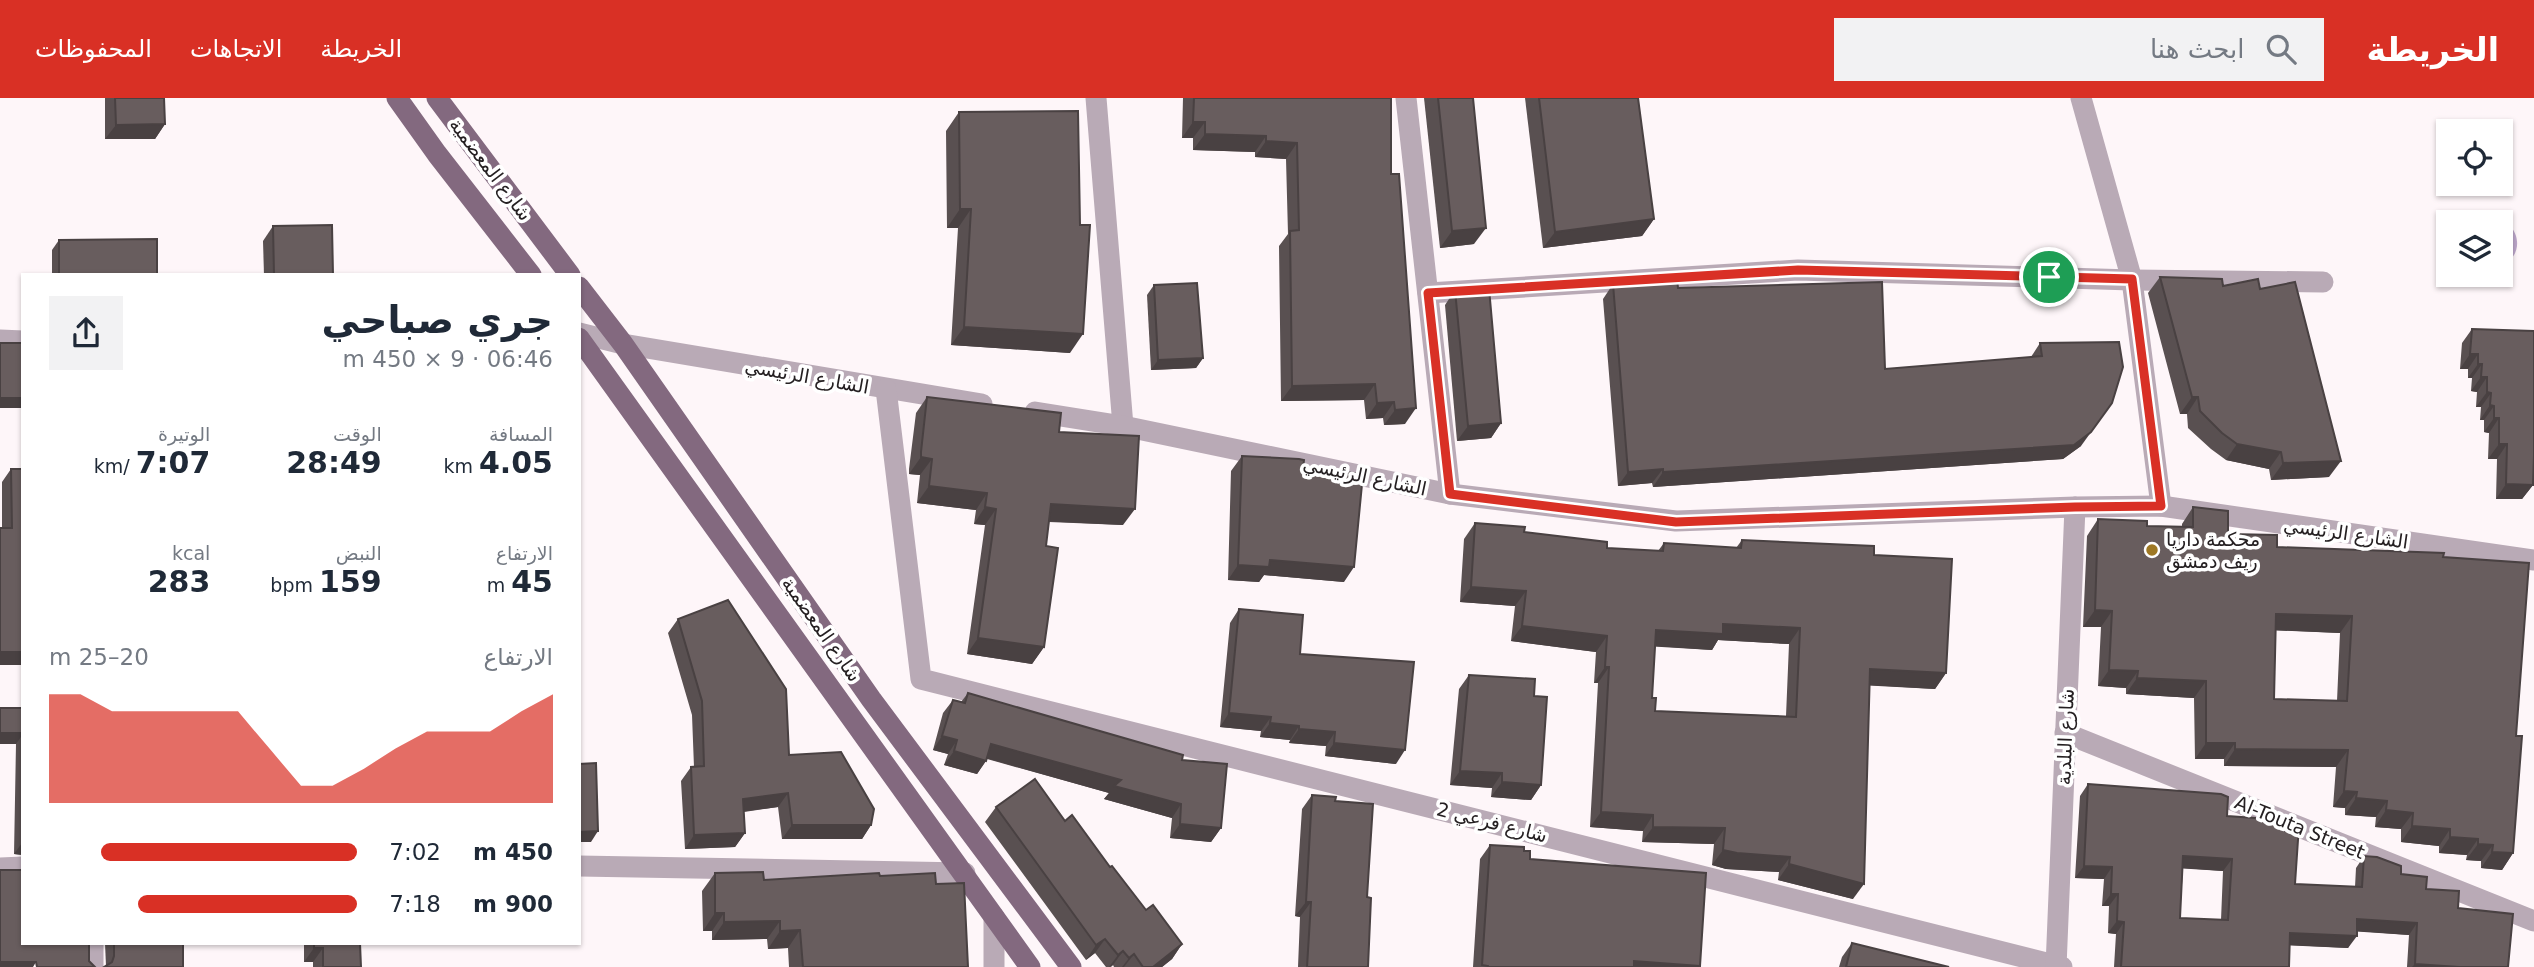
<!DOCTYPE html>
<html lang="ar">
<head>
<meta charset="utf-8">
<style>
  :root { --surface:#fff; --page:#f2f2f3; --text:#1f2937; --muted:#747a83; --accent:#d93025 }
  body { margin:0; font-family:"DejaVu Sans",Vazirmatn,sans-serif; background:var(--page); color:var(--text); direction:rtl; height:100vh; display:flex; flex-direction:column; font-size:26px; white-space:nowrap }
  * { box-sizing:border-box; margin:0 }
  p { font-size:23px; color:var(--muted) }
  .icon { flex:none; width:38px; height:38px; fill:none; stroke:currentColor; stroke-width:2; stroke-linecap:round; stroke-linejoin:round }
  .map { position:relative; flex:1; overflow:hidden; direction:ltr }
  .sheet { position:absolute; left:21px; top:175px; width:560px; height:672px; display:flex; flex-direction:column; background:var(--surface); border-radius:0px; box-shadow:0 2px 5px #0004; direction:rtl }
  .sheet>* { flex:none }
  .fabs { position:absolute; left:2436px; top:21px; display:grid; gap:14px }
  .fabs a { display:grid; place-items:center; width:77px; height:77px; border-radius:0px; background:var(--surface); box-shadow:0 2px 5px #0004; font-size:35px }
  .pin { position:absolute; display:grid; place-items:center; width:60px; height:60px; color:#fff; margin:-30px; border:4px solid #fff; border-radius:50%; box-shadow:0 2px 7px #0007 }
  .round { display:grid; place-items:center; flex:none; width:74px; height:74px; border-radius:0px; background:var(--page) }
  .headline { display:flex; align-items:center; justify-content:space-between; height:119px; padding:0 28px }
  h1 { font-size:38px; font-weight:700; line-height:52px }
  .figures { display:grid; grid-template-columns:repeat(3,1fr); gap:10px; height:119px; padding:7px 28px }
  .figures div { display:grid; align-content:center }
  .figures b { font-size:30px; font-weight:700 }
  .figures small { font-size:19px; font-weight:400 }
  .figures p { font-size:19px }
  .chart { height:196px; padding:14px 28px }
  .chart p { display:flex; justify-content:space-between }
  .chart svg { width:100%; height:126px; margin-top:7px; fill:var(--accent); opacity:.7 }
  ul { padding:0 28px; list-style:none; font-size:23px }
  li { display:grid; grid-template-columns:112px 84px 1fr; align-items:center; height:52px }
  li i { height:18px; border-radius:9px; background:var(--accent) }
  header { display:flex; align-items:center; gap:42px; box-sizing:border-box; height:98px; padding:0 35px; background:var(--accent); color:#fff }
  header strong { font-size:33px }
  nav { display:flex; gap:38px; margin-inline-start:auto; font-size:24px }
  .search { width:490px; height:63px; background:var(--page); display:flex; align-items:center; gap:18px; box-sizing:border-box; padding:0 24px; border-radius:0px; color:var(--muted); font-size:26px }
  .map>svg:first-child { display:block }
  .water { fill:#bda7ca }
  .lines { fill:none; stroke-linecap:round; stroke-linejoin:round }
  .minor { stroke:#b9aab6; stroke-width:21 }
  .major { stroke:#83697f; stroke-width:21 }
  .wall { fill:#595051; fill-rule:evenodd }
  .shaded-wall { fill:#494142 }
  .building { fill:#685d5e; stroke:#494142; stroke-width:2; fill-rule:evenodd }
  .route-casing { stroke:#fff; stroke-width:14 }
  .route { stroke:#d93025; stroke-width:9 }
  .poi-dot { fill:#9e7824; stroke:#fff; stroke-width:2.5 }
  .labels { text-anchor:middle; dominant-baseline:central; stroke-width:7; stroke-linejoin:round; paint-order:stroke }
  .street-label { font-size:19px; fill:#252022; stroke:#fff }
  .poi-label { font-size:19px; fill:#252022; stroke:#fff; text-anchor:start }
</style>
</head>
<body>
<header>
<strong>الخريطة</strong>
<div class="search"><svg class="icon" aria-label="search" viewBox="0 0 24 24"><circle cx="10" cy="10" r="6"/><path d="M15 15l6 6"/></svg>ابحث هنا</div>
<nav><a>الخريطة</a><a>الاتجاهات</a><a>المحفوظات</a></nav>
</header>
<div class="map">
<svg width="2534" height="869" viewBox="0 0 2534 869">
  <rect width="100%" height="100%" fill="#fef6f9"/>
  <path class="water" d="M2488,117C2518,121 2529,153 2501,170V124H2471Z"/>
  <g class="lines">
    <g class="minor">
      <polyline points="1096,0 1123,328"/>
      <polyline points="1406,0 1450,396"/>
      <polyline points="2081,0 2132,182 2161,408"/>
      <polyline points="1428,195 1798,172 2132,182 2323,184"/>
      <polyline points="579,235 623,246 982,306"/>
      <polyline points="0,242 23,243"/>
      <polyline points="886,291 921,581 2062,869"/>
      <polyline points="1035,314 1123,328 1450,396 1676,423 2075,409 2161,408 2534,462"/>
      <polyline points="2065,635 2534,823"/>
      <polyline points="579,768 965,775"/>
      <polyline points="0,770 23,769"/>
      <polyline points="994,819 994,869"/>
      <polyline points="93,845 93,869"/>
      <polyline points="2056,869 2075,409"/>
    </g>
    <g class="major">
      <polyline points="397,0 437,56 531,177"/>
      <polyline points="437,0 570,177"/>
      <polyline points="579,189 623,246 871,601 1071,869"/>
      <polyline points="579,240 1030,869"/>
    </g>
  </g>
  <g class="wall">
    <polygon points="105,0 164,0 165,26 155,41 105,41"/>
    <polygon points="1183,0 1391,0 1391,76 1405,326 1384,327 1383,320 1366,321 1364,302 1281,303 1279,148 1288,136 1286,61 1255,59 1255,54 1193,52 1193,40 1182,40"/>
    <polygon points="1424,0 1473,0 1474,146 1440,150"/>
    <polygon points="1525,0 1638,0 1654,121 1642,138 1543,150"/>
    <polygon points="959,14 1070,255 951,247 958,130 947,130 946,33"/>
    <polygon points="273,128 333,177 264,177 263,143"/>
    <polygon points="59,142 157,177 52,177 52,152"/>
    <polygon points="2160,179 2223,188 2260,191 2329,379 2271,382 2269,371 2226,362 2211,351 2188,330 2187,316 2180,316 2148,195"/>
    <polygon points="1613,186 1678,190 1885,271 2031,259 2040,245 2081,348 2063,361 1653,389 1652,385 1618,388 1603,201"/>
    <polygon points="1154,187 1203,260 1196,270 1151,272 1147,197"/>
    <polygon points="1455,192 1501,325 1491,340 1457,343 1445,207"/>
    <polygon points="2472,231 2533,387 2522,401 2496,401 2497,361 2488,361 2489,335 2484,334 2484,322 2480,322 2481,309 2476,309 2477,294 2471,293 2472,280 2468,280 2468,271 2460,271 2462,245"/>
    <polygon points="927,299 1059,334 1123,427 1049,424 1046,448 1044,549 1032,566 967,556 985,427 974,426 976,412 917,405 920,377 909,376 909,371 916,315"/>
    <polygon points="1242,358 1303,370 1344,484 1264,477 1259,484 1228,482 1231,373"/>
    <polygon points="11,371 23,371 23,567 0,567 0,430 2,430 2,384"/>
    <path d="M2193,409L2228,436L2277,449L2443,459L2516,638L2513,755L2502,772L2481,770V763L2466,762L2467,757L2439,755V748L2401,744V731L2375,729L2376,719L2345,717V710L2333,709L2336,669L2224,668V661H2195L2194,600L2126,596V590L2098,588L2101,529H2083L2087,438L2098,421L2147,428L2182,429V426ZM2276,532L2340,535L2337,603L2274,601Z"/>
    <path d="M1475,425L1607,450L1658,453L1664,445L1736,450L1742,442L1874,457L1946,575L1935,591L1869,587L1853,801L1778,782L1779,774L1726,771L1712,767L1714,746L1642,744L1643,733L1590,729L1598,585H1594L1596,554L1511,543L1515,508L1460,504L1464,441ZM1718,542L1789,546L1786,618L1655,613L1652,600L1655,548L1712,552Z"/>
    <polygon points="1239,511 1300,556 1396,666 1325,658 1326,648 1289,645 1290,642 1260,639 1261,633 1220,629 1230,525"/>
    <polygon points="678,521 789,657 871,727 862,741 782,741 778,709 744,714 745,735 735,749 685,751 681,683 691,669 694,669 692,617 668,535"/>
    <polygon points="1469,577 1534,598 1541,687 1531,702 1491,699 1492,690 1450,687 1459,591"/>
    <polygon points="968,595 1182,662 1221,730 1211,744 1170,740 1172,720 1104,701 1109,695 987,661 977,676 944,667 948,656 933,652 943,615 953,602 961,604"/>
    <polygon points="0,610 23,610 23,757 14,756 16,646 0,646"/>
    <path d="M2088,686L2227,718L2295,786L2355,789L2356,770L2364,758L2401,776L2458,810L2508,869H2407L2409,837L2357,833L2348,850L2290,847L2289,869H2114L2116,836L2108,835L2109,808H2102L2104,781L2075,780L2080,698ZM2183,770L2223,773L2221,822L2180,820Z"/>
    <polygon points="1312,697 1335,703 1367,799 1368,869 1298,869 1300,819 1295,818 1302,711"/>
    <polygon points="996,709 1110,769 1146,812 1182,846 1172,861 1162,869 1114,869 1113,867 1111,869 1106,869 1095,855 1086,862 985,724"/>
    <polygon points="1490,747 1524,753 1530,761 1700,868 1699,869 1473,869 1480,761"/>
    <polygon points="715,775 764,782 880,778 936,786 968,869 789,869 788,850 768,851 767,841 712,842 712,833 703,833 702,793"/>
    <polygon points="105,845 183,845 106,868"/>
    <polygon points="304,845 360,845 361,869 313,869 313,864 304,864"/>
    <polygon points="1852,845 1949,869 1839,869 1842,859"/>
  </g>
  <g class="shaded-wall">
    <polygon points="1193,24 1205,24 1193,40 1182,40"/>
    <polygon points="165,26 155,41 105,41 116,27"/>
    <polygon points="1205,36 1266,38 1255,54 1193,52"/>
    <polygon points="1266,43 1297,45 1286,61 1255,59"/>
    <polygon points="960,111 971,111 958,130 947,130"/>
    <polygon points="1654,121 1642,138 1543,150 1555,134"/>
    <polygon points="1486,130 1474,146 1440,150 1452,133"/>
    <polygon points="964,229 1083,236 1070,255 951,247"/>
    <polygon points="2470,256 2478,256 2468,271 2460,271"/>
    <polygon points="1203,260 1196,270 1151,272 1158,262"/>
    <polygon points="2478,266 2482,266 2472,280 2468,280"/>
    <polygon points="2481,279 2487,279 2477,294 2471,293"/>
    <polygon points="1375,286 1364,302 1281,303 1292,288"/>
    <polygon points="2487,294 2491,295 2481,309 2476,309"/>
    <polygon points="2192,299 2198,299 2187,316 2180,316"/>
    <rect x="0" y="300" width="23" height="10"/>
    <polygon points="1394,304 1383,320 1366,321 1377,305"/>
    <polygon points="2112,305 2081,348 2063,361 1653,389 1663,374"/>
    <polygon points="2490,307 2494,308 2484,322 2480,322"/>
    <polygon points="1416,310 1405,326 1384,327 1395,312"/>
    <polygon points="2494,320 2499,320 2489,335 2484,334"/>
    <polygon points="1501,325 1491,340 1457,343 1468,328"/>
    <polygon points="2237,346 2281,354 2269,371 2226,362"/>
    <polygon points="2499,346 2507,346 2497,361 2488,361"/>
    <polygon points="921,359 932,361 920,377 909,376"/>
    <polygon points="2341,363 2329,379 2271,382 2283,365"/>
    <polygon points="1663,371 1652,385 1618,388 1628,374"/>
    <polygon points="2506,386 2533,387 2522,401 2496,401"/>
    <polygon points="929,388 987,395 976,412 917,405"/>
    <polygon points="1051,406 1135,411 1123,427 1039,423"/>
    <polygon points="985,409 996,411 985,427 974,426"/>
    <polygon points="1270,462 1354,469 1344,484 1264,477 1259,484 1228,482 1238,467"/>
    <polygon points="1471,489 1526,493 1515,508 1460,504"/>
    <polygon points="2095,512 2112,513 2101,529 2083,529"/>
    <polygon points="2276,516 2352,518 2340,535 2264,532"/>
    <polygon points="1723,526 1800,530 1789,546 1718,542 1712,552 1645,548 1656,532"/>
    <polygon points="1522,528 1607,538 1596,554 1511,543"/>
    <polygon points="978,540 1044,549 1032,566 967,556"/>
    <rect x="0" y="554" width="23" height="13"/>
    <polygon points="1605,569 1609,569 1598,585 1594,585"/>
    <polygon points="1870,571 1946,575 1935,591 1859,587"/>
    <polygon points="2109,572 2138,573 2126,590 2098,588"/>
    <polygon points="2137,580 2206,583 2194,600 2126,596"/>
    <polygon points="1229,615 1271,619 1261,633 1220,629"/>
    <polygon points="1270,625 1299,628 1290,642 1260,639"/>
    <polygon points="1299,631 1335,634 1326,648 1289,645"/>
    <polygon points="0,635 23,635 23,636 16,646 0,646"/>
    <polygon points="942,638 957,642 948,656 933,652"/>
    <polygon points="1334,645 1405,652 1396,666 1325,658"/>
    <polygon points="2206,645 2235,645 2224,661 2195,661"/>
    <polygon points="991,646 1121,682 1181,706 1172,720 1104,701 1109,695 982,659"/>
    <polygon points="2235,651 2348,652 2336,669 2224,668"/>
    <polygon points="954,653 986,663 977,676 944,667"/>
    <polygon points="1460,673 1502,675 1492,690 1450,687"/>
    <polygon points="1502,684 1541,687 1531,702 1491,699"/>
    <polygon points="2344,693 2357,694 2345,710 2333,709"/>
    <polygon points="788,695 778,709 733,715 743,701"/>
    <polygon points="2356,700 2387,703 2376,719 2345,717"/>
    <polygon points="2386,712 2413,715 2401,731 2375,729"/>
    <polygon points="1601,714 1653,717 1643,733 1590,729"/>
    <polygon points="1180,726 1221,730 1211,744 1170,740"/>
    <polygon points="792,727 871,727 862,741 782,741"/>
    <polygon points="2412,728 2450,731 2439,748 2401,744"/>
    <polygon points="1653,729 1725,730 1714,746 1642,744"/>
    <polygon points="598,733 591,744 579,744 579,734"/>
    <polygon points="745,735 735,749 685,751 694,737"/>
    <polygon points="2450,739 2478,741 2467,757 2439,755"/>
    <polygon points="22,745 23,757 14,756"/>
    <polygon points="2478,746 2493,747 2481,763 2466,762"/>
    <polygon points="1723,752 1790,759 1779,774 1726,771 1712,767"/>
    <polygon points="2492,754 2513,755 2502,772 2481,770"/>
    <polygon points="2183,758 2232,761 2223,773 2175,770"/>
    <polygon points="1789,766 1864,786 1853,801 1778,782"/>
    <polygon points="2084,768 2112,769 2104,781 2075,780"/>
    <polygon points="2111,796 2118,796 2109,808 2102,808"/>
    <polygon points="1306,804 1311,804 1300,819 1295,818"/>
    <polygon points="715,815 724,815 712,833 703,833"/>
    <polygon points="2357,821 2417,825 2409,837 2349,833"/>
    <polygon points="780,823 767,841 712,842 724,824"/>
    <polygon points="2117,823 2124,824 2116,836 2108,835"/>
    <polygon points="800,832 788,850 768,851 780,833"/>
    <polygon points="2290,835 2357,838 2348,850 2282,847"/>
    <polygon points="1105,841 1095,855 1086,862 1096,847"/>
    <polygon points="1182,846 1172,861 1162,869 1153,869"/>
    <polygon points="314,850 323,850 313,864 304,864"/>
    <polygon points="1123,853 1113,867 1109,869 1118,857"/>
    <polygon points="1134,856 1124,869 1122,869 1129,860"/>
    <polygon points="1634,863 1700,868 1699,869 1630,869"/>
    <polygon points="0,864 36,864 33,869 0,869"/>
    <polygon points="2415,866 2459,869 2412,869"/>
  </g>
  <g class="building">
    <polygon points="115,0 164,0 165,26 116,27"/>
    <polygon points="1194,0 1391,0 1391,76 1399,76 1416,310 1395,312 1394,304 1377,305 1375,286 1292,288 1290,133 1299,132 1297,45 1266,43 1266,38 1205,36 1205,24 1193,24"/>
    <polygon points="1438,0 1473,0 1486,130 1452,133"/>
    <polygon points="1539,0 1638,0 1654,121 1555,134"/>
    <polygon points="1078,13 1080,127 1090,127 1083,236 964,229 971,111 960,111 959,14"/>
    <polygon points="332,127 333,177 274,177 273,128"/>
    <polygon points="157,141 157,177 59,177 59,142"/>
    <polygon points="2160,179 2222,181 2223,188 2258,181 2260,191 2295,184 2341,363 2283,365 2281,354 2237,346 2222,335 2200,313 2198,299 2192,299"/>
    <polygon points="1677,181 1678,190 1882,184 1885,271 2042,258 2040,245 2119,244 2123,269 2112,305 2091,334 2074,347 1663,374 1663,371 1628,374 1613,186"/>
    <polygon points="1197,185 1203,260 1158,262 1154,187"/>
    <polygon points="1489,190 1501,325 1468,328 1455,192"/>
    <polygon points="2472,231 2534,233 2534,358 2533,387 2506,386 2507,346 2499,346 2499,320 2494,320 2494,308 2490,307 2491,295 2487,294 2487,279 2481,279 2482,266 2478,266 2478,256 2470,256"/>
    <rect x="0" y="245" width="23" height="55"/>
    <polygon points="927,299 1061,315 1059,334 1139,338 1135,411 1051,406 1046,448 1058,450 1044,549 978,540 996,411 985,409 987,395 929,388 932,361 921,359 921,354"/>
    <polygon points="1242,358 1299,361 1304,362 1303,370 1363,376 1354,469 1270,462 1269,469 1238,467"/>
    <polygon points="11,371 23,371 23,554 0,554 0,430 12,430"/>
    <path d="M2193,409L2228,413V436L2277,437V449L2444,455L2443,459L2529,465L2516,638H2522L2513,755L2492,754L2493,747L2478,746V741L2450,739V731L2412,728L2413,715L2386,712L2387,703L2356,700L2357,694L2344,693L2348,652L2235,651V645H2206V583L2137,580L2138,573L2109,572L2112,513L2095,512L2098,421L2147,423V428L2193,429ZM2276,516L2352,518L2347,603L2274,601Z"/>
    <path d="M1475,425L1525,429L1524,434L1607,444V450L1663,453L1664,445L1741,450L1742,442L1874,448V457L1952,461L1946,575L1870,571L1864,786L1789,766L1790,759L1737,755L1723,752L1725,730L1653,729V717L1601,714L1609,569H1605L1607,538L1522,528L1526,493L1471,489ZM1723,526L1800,530L1796,619L1655,613L1656,600H1652L1656,532L1723,536Z"/>
    <polygon points="728,502 786,591 789,657 841,654 874,711 871,727 792,727 788,695 743,701 745,735 694,737 691,669 704,668 702,603 678,521"/>
    <polygon points="1239,511 1303,517 1300,556 1414,564 1405,652 1334,645 1335,634 1299,631 1299,628 1270,625 1271,619 1229,615"/>
    <polygon points="1469,577 1535,581 1534,598 1547,599 1541,687 1502,684 1502,675 1460,673"/>
    <polygon points="968,595 1183,657 1182,662 1227,666 1221,730 1180,726 1181,706 1114,688 1121,682 991,646 986,663 954,653 957,642 942,638 953,602 965,605"/>
    <rect x="0" y="610" width="23" height="25"/>
    <polygon points="596,665 598,733 579,734 579,666"/>
    <polygon points="1035,681 1065,723 1072,717 1110,769 1112,768 1146,812 1153,807 1182,846 1153,869 1143,869 1134,856 1129,860 1123,853 1118,857 1105,841 1096,847 996,709"/>
    <path d="M2088,686L2221,696L2228,699L2227,718L2285,722L2299,727L2295,786L2362,789L2364,758L2377,759L2401,768V776L2427,779L2426,791L2459,793L2458,810L2513,816L2508,869H2459L2415,866L2417,825L2357,821V838L2290,835L2289,869H2121L2124,824L2117,823L2118,796H2111L2112,769L2084,768ZM2183,758L2232,761L2228,822L2180,820Z"/>
    <polygon points="1312,697 1336,699 1335,703 1373,706 1367,799 1371,800 1368,869 1307,869 1311,804 1306,804"/>
    <polygon points="1490,747 1524,749 1524,753 1530,753 1530,761 1706,775 1700,868 1634,863 1634,869 1488,869 1488,868 1482,867"/>
    <polygon points="0,772 23,772 23,845 89,845 89,863 95,869 37,869 36,864 0,864"/>
    <polygon points="763,774 764,782 879,775 880,778 935,775 936,786 964,785 968,869 803,869 800,832 780,833 780,823 724,824 724,815 715,815 715,775"/>
    <polygon points="114,845 183,845 183,869 104,869 112,864 114,858"/>
    <polygon points="314,845 360,845 361,869 323,869 323,850 314,850"/>
    <polygon points="1852,845 1949,869 1846,869"/>
  </g>
  <g class="lines">
    <g class="route-casing">
      <polygon id="route" points="1798,172 2132,181 2161,408 2075,409 1676,424 1450,396 1428,195"/>
    </g>
    <use href="#route" class="route"/>
  </g>
  <circle class="poi-dot" cx="2152" cy="452" r="7"/>
  <g class="labels">
    <g class="street-label">
      <text transform="translate(491 71) rotate(53)">شارع المعضمية</text>
      <text transform="translate(807 278) rotate(10)">الشارع الرئيسي</text>
      <text transform="translate(1365 378) rotate(12)">الشارع الرئيسي</text>
      <text transform="translate(2346 435) rotate(8)">الشارع الرئيسي</text>
      <text transform="translate(822 531) rotate(55)">شارع المعضمية</text>
      <text transform="translate(2065 639) rotate(-88)">شارع البلدية</text>
      <text transform="translate(1492 724) rotate(14)">شارع فرعي 2</text>
      <text transform="translate(2300 729) rotate(22)">Al-Touta Street</text>
    </g>
    <g class="poi-label">
      <text x="2166" y="441">محكمة داريا<tspan x="2166" dy="22">ريف دمشق</tspan></text>
    </g>
  </g>
</svg>
<div class="fabs">
<a><svg class="icon" aria-label="locate" viewBox="0 0 24 24"><circle cx="12" cy="12" r="6"/><path d="M12 2v4M12 18v4M2 12h4M18 12h4"/></svg></a>
<a><svg class="icon" aria-label="layers" viewBox="0 0 24 24"><path d="M12 4l9 5-9 5-9-5zM3 14l9 5 9-5"/></svg></a>
</div>
<div class="pin" style="left:2049px;top:179px;background:#1e9e55"><svg class="icon" aria-label="arrive" viewBox="0 0 24 24"><path d="M6 21V4h12l-3 4 3 4H6"/></svg></div>
<section class="sheet">
<div class="headline"><div><h1>جري صباحي</h1><p>06:46 · 9 × 450 m</p></div><a class="round"><svg class="icon" aria-label="share" viewBox="0 0 24 24"><path d="M12 15V3M7 8l5-5 5 5M5 13v7h14v-7"/></svg></a></div>
<div class="figures">
<div><p>المسافة</p><b>4.05<small> km</small></b></div>
<div><p>الوقت</p><b>28:49</b></div>
<div><p>الوتيرة</p><b>7:07<small> /km</small></b></div>
</div>
<div class="figures">
<div><p>الارتفاع</p><b>45<small> m</small></b></div>
<div><p>النبض</p><b>159<small> bpm</small></b></div>
<div><p>kcal</p><b>283</b></div>
</div>
<div class="chart"><p><span>الارتفاع</span>20–25 m</p>
<svg viewBox="0 0 160 44" preserveAspectRatio="none"><path d="M0 44V6L10 6L20 12L30 12L40 12L50 12L60 12L70 25L80 38L90 38L100 32L110 25L120 19L130 19L140 19L150 12L160 6V44z"/></svg>
</div>
<ul>
<li><b>450 m</b>7:02<i style="width:83%"></i></li>
<li><b>900 m</b>7:18<i style="width:71%"></i></li>
</ul>
</section>
</div>
</body>
</html>
